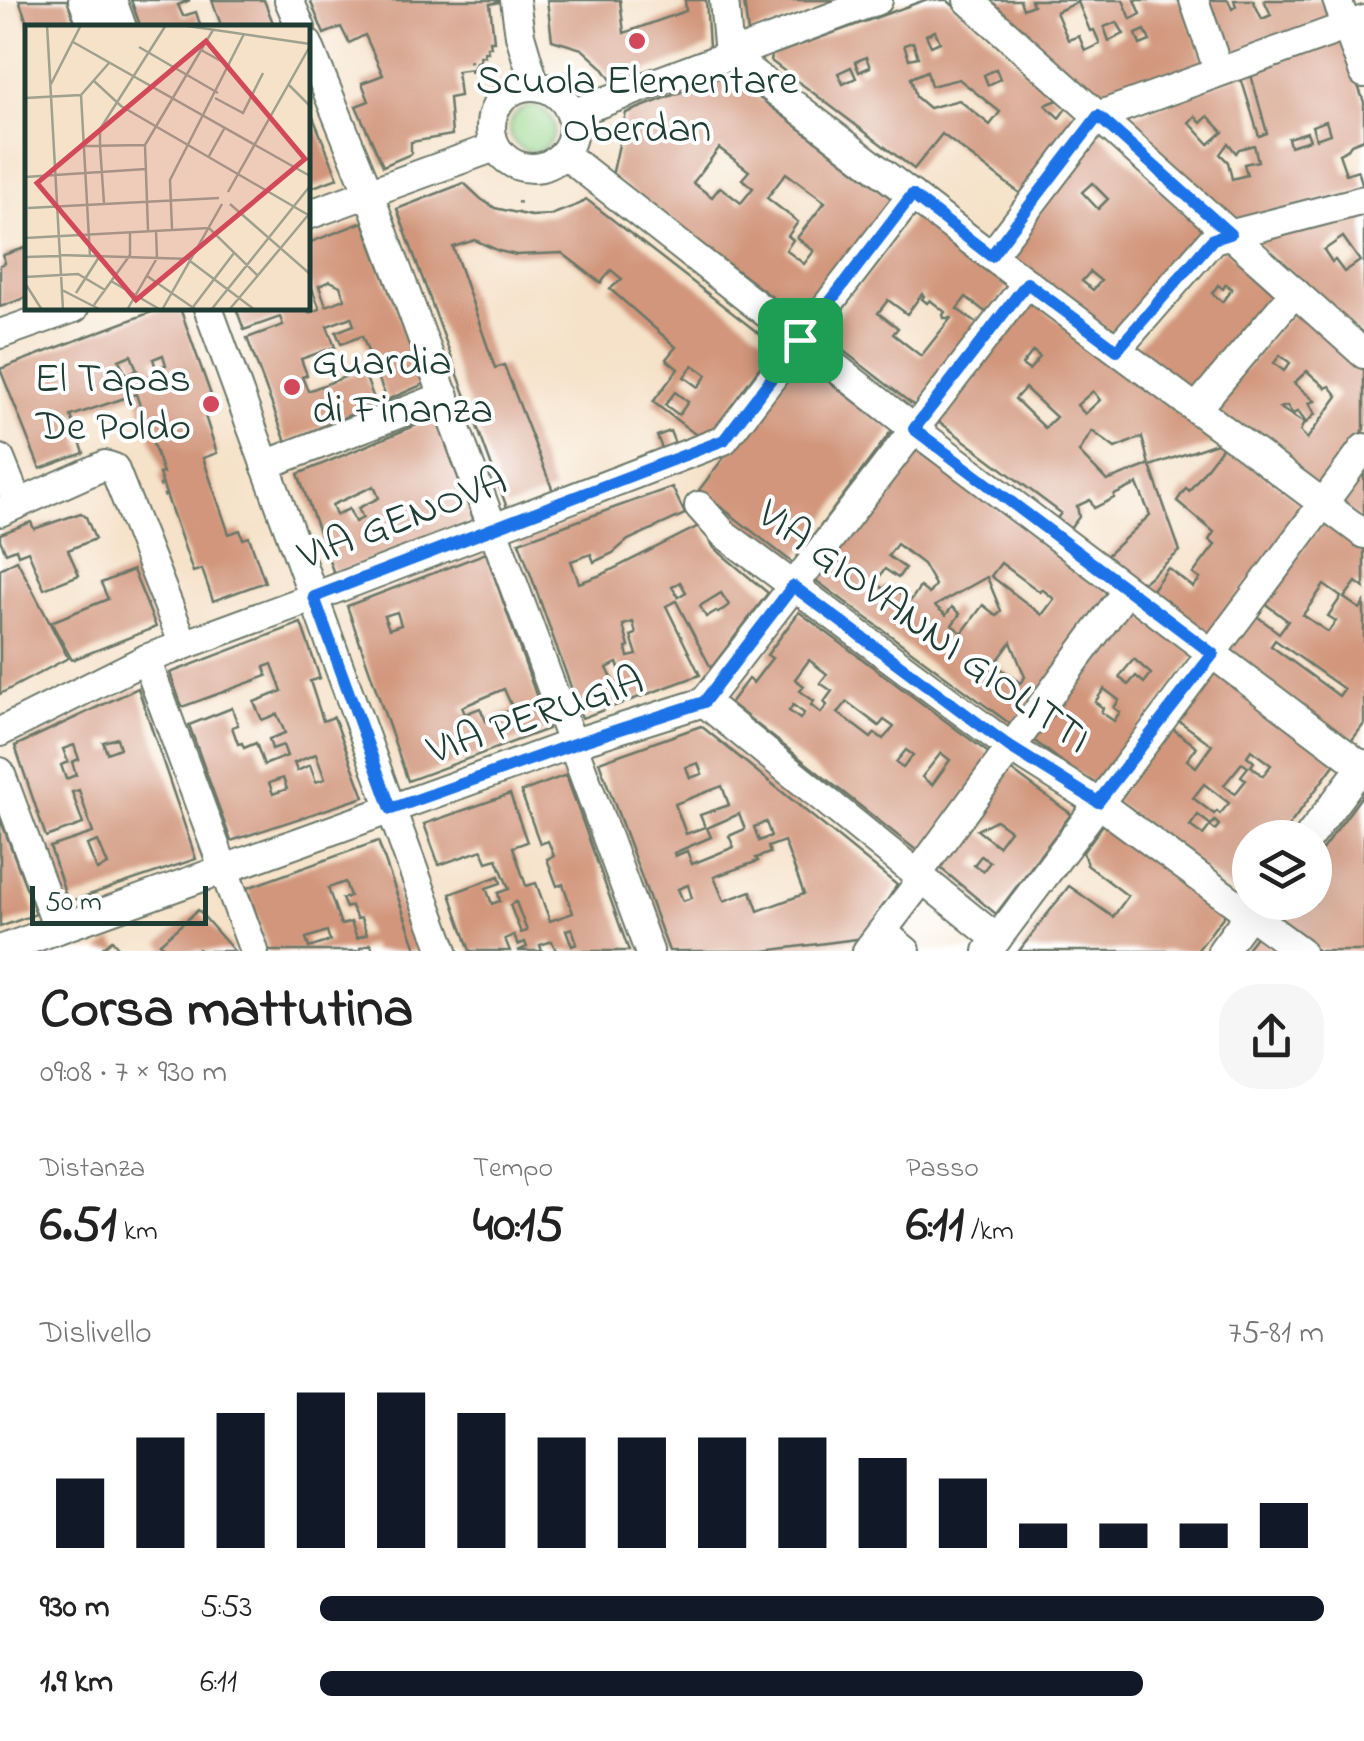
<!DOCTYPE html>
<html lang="it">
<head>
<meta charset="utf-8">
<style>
  :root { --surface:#fff; --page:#f6f6f6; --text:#222; --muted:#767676; --accent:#111827 }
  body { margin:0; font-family:"Indie Flower",sans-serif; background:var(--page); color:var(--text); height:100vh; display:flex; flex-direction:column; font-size:38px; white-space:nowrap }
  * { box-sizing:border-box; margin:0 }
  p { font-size:32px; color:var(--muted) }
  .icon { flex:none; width:55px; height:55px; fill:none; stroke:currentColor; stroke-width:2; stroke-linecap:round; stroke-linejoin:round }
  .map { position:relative; height:951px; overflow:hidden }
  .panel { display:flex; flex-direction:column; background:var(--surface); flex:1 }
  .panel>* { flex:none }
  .buttons { position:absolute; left:1232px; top:820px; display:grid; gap:20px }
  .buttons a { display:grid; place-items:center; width:100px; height:100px; border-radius:50%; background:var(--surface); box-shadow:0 10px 40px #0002; font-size:50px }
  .scale { position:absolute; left:30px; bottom:25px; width:178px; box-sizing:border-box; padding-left:10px; border:5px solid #1f3d34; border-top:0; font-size:28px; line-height:35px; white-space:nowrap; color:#1f3d34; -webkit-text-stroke:8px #fff; paint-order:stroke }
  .pin { position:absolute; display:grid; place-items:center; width:85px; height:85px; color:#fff; margin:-42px; border-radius:20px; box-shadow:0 5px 15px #0006 }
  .round { display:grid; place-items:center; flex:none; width:105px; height:105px; border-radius:40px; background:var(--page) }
  .summary { display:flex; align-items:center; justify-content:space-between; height:170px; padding:0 40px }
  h1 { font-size:55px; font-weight:700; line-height:75px }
  .figures { display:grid; grid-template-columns:repeat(3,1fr); gap:15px; height:170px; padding:10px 40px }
  .figures div { display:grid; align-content:center }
  .figures b { font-size:50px; font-weight:700 }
  .figures small { font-size:28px; font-weight:400 }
  .figures p { font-size:28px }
  .chart { height:280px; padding:20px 40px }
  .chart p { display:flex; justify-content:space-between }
  .chart svg { width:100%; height:180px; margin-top:10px; stroke:var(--accent); stroke-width:6 }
  ul { padding:0 40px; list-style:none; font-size:32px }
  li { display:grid; grid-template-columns:160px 120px 1fr; align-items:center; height:75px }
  li i { height:25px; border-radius:12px; background:var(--accent) }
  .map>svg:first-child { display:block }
  .green { fill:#9ad78d; stroke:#5c8a60; stroke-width:2.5 }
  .building { fill:#d1967c; fill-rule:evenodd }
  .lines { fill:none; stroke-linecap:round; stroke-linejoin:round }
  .minor-casing { stroke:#6a7768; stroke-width:32 }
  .path { stroke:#6a7768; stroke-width:4; stroke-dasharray:2.5 8; stroke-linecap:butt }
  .minor { stroke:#fff; stroke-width:28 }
  .route-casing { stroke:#fff; stroke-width:20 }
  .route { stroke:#1a73e8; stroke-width:12 }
  .poi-dot { fill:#d1495b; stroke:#fff; stroke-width:4 }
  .labels { text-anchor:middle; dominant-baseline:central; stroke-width:8; stroke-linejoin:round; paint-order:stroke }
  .poi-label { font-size:42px; fill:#1f3d34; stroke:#fff }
  .street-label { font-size:42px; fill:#1f3d34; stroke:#fff }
  .inset-road { fill:none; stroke:#9fa08d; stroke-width:2.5 }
  .view { fill:#d1495b; fill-opacity:0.15; stroke:#d1495b; stroke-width:5 }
  .inset-edge { fill:none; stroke:#1f3d34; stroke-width:5 }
</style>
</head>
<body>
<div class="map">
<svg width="1364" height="951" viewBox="0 0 1364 951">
  <rect width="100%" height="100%" fill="#fff"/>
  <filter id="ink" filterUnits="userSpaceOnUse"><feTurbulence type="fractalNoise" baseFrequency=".01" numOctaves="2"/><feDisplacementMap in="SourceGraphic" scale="20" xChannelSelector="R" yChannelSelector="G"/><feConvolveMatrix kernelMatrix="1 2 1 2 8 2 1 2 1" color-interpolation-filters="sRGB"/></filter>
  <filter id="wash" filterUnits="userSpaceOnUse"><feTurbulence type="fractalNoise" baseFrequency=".0048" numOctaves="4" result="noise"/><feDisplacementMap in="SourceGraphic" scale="40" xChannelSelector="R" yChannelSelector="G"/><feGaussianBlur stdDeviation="2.25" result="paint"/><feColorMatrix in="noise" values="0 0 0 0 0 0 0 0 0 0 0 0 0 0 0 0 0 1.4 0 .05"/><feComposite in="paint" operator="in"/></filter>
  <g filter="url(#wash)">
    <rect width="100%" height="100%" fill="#f5e2c9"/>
    <circle class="green" cx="532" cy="129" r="22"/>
    <g id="blocks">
      <g class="building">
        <polygon points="19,0 67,0 77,28 29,28"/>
        <polygon points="131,0 190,0 178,5 183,16 196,12 201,28 141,28"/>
        <polygon points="212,0 264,0 275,28 246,28 245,26 222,28"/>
        <polygon points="310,0 500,0 500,2 490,4 494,41 490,41 491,47 487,47 488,52 484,52 485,56 480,56 480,61 476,62 473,69 457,71 460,96 449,98 452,135 411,142 411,154 383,166 356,106 369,101 362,83 383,75 365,35 349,43 341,27 324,34"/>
        <polygon points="547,0 620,0 624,33 686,11 685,0 706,0 709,47 614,84 602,67 582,49 552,40"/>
        <polygon points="744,0 840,0 748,34"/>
        <path d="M925,0H947L1058,100L1045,105L1059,118L1067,107L1081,119L1022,195L942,134L914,169L771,61L772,55ZM935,31L940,42L931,46L926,35ZM913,42L918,57L909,59L904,45ZM866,57L870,67L859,72L855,62ZM851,67L856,78L843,84L838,73ZM996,69L1000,79L988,85L984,75ZM927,71L931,86L959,79L1000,112L990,125L959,100L929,108L916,97L911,78Z"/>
        <path d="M986,0H1020L1023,9L1033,5L1031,0H1123L1131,19L1141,14L1135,0H1182L1205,64L1101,104ZM1078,2L1090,31L1094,30L1100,44L1085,51L1079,36L1068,40L1056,12ZM1117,22L1124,34L1109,41L1104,27ZM1145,30L1150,41L1140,45L1136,34Z"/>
        <polygon points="1202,0 1228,0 1232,9 1236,6 1234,0 1253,0 1262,19 1271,15 1264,0 1325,0 1332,19 1224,58"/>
        <path d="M1340,37L1364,102V139L1351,144L1347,150L1339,154L1346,174L1358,170L1364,189L1234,224L1120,121L1240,75L1259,136L1267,133L1250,71ZM1195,116L1201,123L1208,116L1223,132L1209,144L1189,122ZM1326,121L1330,134L1316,139L1312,126ZM1307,132L1310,140L1290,146L1288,138ZM1228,143L1236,153L1239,149L1254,145L1258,161L1244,164L1247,175L1232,179L1228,162L1220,154Z"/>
        <path d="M728,74L892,199L801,319L612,176L626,113ZM719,148L749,171L742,179L753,188L741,203L720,187L712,197L693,183ZM786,173L825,202L797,238L814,251L804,264L786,250L793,240L788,236L798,222L767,198Z"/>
        <polygon points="308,105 338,178 308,189"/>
        <path d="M1099,133L1206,231L1112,335L1007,255ZM1092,183L1108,199L1098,209L1082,192ZM1090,272L1101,281L1093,290L1082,281Z"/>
        <path d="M464,183L481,199L495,208L531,216L551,215L580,204L586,199L775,346L711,434L699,437L653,402L678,369L666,359L676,347L610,289L622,279L611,270L601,283L562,253L516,255L499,251L475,240L453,247L495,368L504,365L553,491L507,508L397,209ZM693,365L707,375L698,387L684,377ZM675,392L688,402L679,415L665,405Z"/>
        <path d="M1364,213V339L1255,241ZM1343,237L1360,261L1344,272L1335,260L1332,262L1324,250Z"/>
        <path d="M916,214L1008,286L988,314L966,297L957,309L979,325L917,408L823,335ZM922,294L924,296L922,299L927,303L930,300L945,312L943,315L944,318H951L921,356L893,334L898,328L878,313L888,300L907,314Z"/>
        <path d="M363,222L424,384L387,400L362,336L341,344L336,332L354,325L351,317L327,326L335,347L301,359L307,375L302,377L308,391L363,370L376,404L286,442L247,338L283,325L280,317L244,330L236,308H307L309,313L320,309L310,283L308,284V243ZM330,281L340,286L345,299L326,306L319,286Z"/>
        <polygon points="28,247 28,297 0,307 0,265 5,263 3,255"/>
        <path d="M1224,248L1277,296L1195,396L1134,350ZM1226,284L1232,289L1222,302L1212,293L1218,285L1223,289Z"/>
        <path d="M1028,298L1220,442L1150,466L1180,551L1137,588L1101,561L1150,515L1137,484L1114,495V498L1094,508L1090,500L1077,506L1079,517L1066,534L1053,524L1061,513L937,420ZM1033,351L1040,357L1029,370L1022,365ZM1025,388L1056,417L1045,428L1015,399ZM1093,391L1100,400L1085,414L1077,405ZM1092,431L1115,448L1142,437L1149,465L1107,481L1079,452Z"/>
        <path d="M162,308H180L217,412L205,416L217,453L203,458L229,534L240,530L243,539L249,537L265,582L213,601L202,569L193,572L159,474L163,473L136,394L71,416L84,453L40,469L0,369ZM131,355L137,370L126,375L119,360ZM163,355L166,365L156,368L153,359Z"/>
        <path d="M1295,309L1364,370V429L1319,488L1212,409ZM1280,355L1290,363L1284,371L1274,363ZM1307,371L1326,388L1330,386L1338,396L1307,439L1300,431L1304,423L1280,408L1287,406L1293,414L1298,411L1306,423L1315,414L1309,403L1315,401L1294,383Z"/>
        <polygon points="799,359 892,430 793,563 699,490"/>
        <path d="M436,417L474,521L334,574L298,474ZM374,486L379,498L358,508L363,518L355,522L349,509L336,515L332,505Z"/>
        <polygon points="670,431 676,446 663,451 657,436"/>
        <polygon points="1224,445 1306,506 1206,639 1148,595 1168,568 1193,587 1200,579 1193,574 1215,545 1209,540 1214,532 1177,501 1186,488 1189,491"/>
        <path d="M913,447L1113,594L1013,726L814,579ZM897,544L923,564L935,585L929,594L920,587L911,600L887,585L884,589L875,583L885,569L898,578L905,568L888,556ZM1001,563L1040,592L1042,589L1054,599L1042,615L991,576ZM987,577L1001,611L997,616L983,605L962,633L952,625L960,614L952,607L946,615L935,606ZM1011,642L1025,677L1020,683L995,664Z"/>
        <polygon points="1364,467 1364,522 1337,503"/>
        <path d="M672,487L685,514L628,540L613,553L594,562L591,554L571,561L579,583L601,575L701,525L714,548L768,593L711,668L676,601L666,606L700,675L582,718L519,542ZM680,582L686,592L678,597L672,587ZM721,593L729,605L718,613L716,611L706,617L700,606ZM633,622L636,634L631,636L637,655L628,657L626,648L629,647L623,625ZM617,663L624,679L615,684L607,668Z"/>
        <polygon points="81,513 86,517 95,539 68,550 79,575 44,589 28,551 18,555 16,549 6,553 0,540 0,534 31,522 34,529"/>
        <path d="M1324,520L1364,549V588L1356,582L1344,598L1360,609L1364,603V724L1349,744L1225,652L1254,614L1279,633L1288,621L1263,602ZM1324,585L1341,597L1328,616L1336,621L1328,632L1303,615ZM1275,640L1344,689L1339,696L1271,646Z"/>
        <path d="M486,553L548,729L408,781L347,606ZM397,612L401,625L389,629L384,616ZM504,689L513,709L486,721L480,708L465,714L462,707Z"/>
        <polygon points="17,560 68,658 0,694 0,569"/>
        <polygon points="133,570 156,627 72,660 51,622 108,599 101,583"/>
        <path d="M1131,607L1195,655L1113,764L1111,763L1094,786L1032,739ZM1134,659L1151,674L1144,683L1136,676L1128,685L1119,677ZM1104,689L1119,700L1114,708L1120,712L1114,721L1101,712L1103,708L1095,702Z"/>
        <path d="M799,612L994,757L921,854L730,703L748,679L753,683L772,658L767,655ZM809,660L827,674L820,683L832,691L824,702L827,705L821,713L811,705L814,701L800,691L804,686L795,679ZM847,702L879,726L884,720L894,727L883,739L875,733L871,738L838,713ZM793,705L804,713L800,719L789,711ZM906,750L913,755L903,768L896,762ZM941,753L950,760L932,785L922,777Z"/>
        <path d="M301,623L320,678L310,681L323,721L334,717L364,797L231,841L189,725L232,708L238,725L232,727L238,744L242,743L244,748L256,743L264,765L287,756L283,745L272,749L269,739L285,733L277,714L262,720L254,702L282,691L272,664L264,667L267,676L182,707L170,673ZM316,754L325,779L316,782L310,765L297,771L294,763ZM283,778L287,789L273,794L269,783Z"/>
        <path d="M1212,668L1337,761L1280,838H1250V878L1238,895L1113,801L1169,726L1197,747L1187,760L1196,767L1212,745L1175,718ZM1251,750L1271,765L1263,776L1251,766L1254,762L1247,756ZM1242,763L1248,767L1241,776L1246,780L1235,794L1224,785ZM1204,784L1229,803L1220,814L1217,811L1214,814L1193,798ZM1198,815L1211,825L1215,821L1219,825L1215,830L1210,826L1203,835L1190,826Z"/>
        <path d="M138,688L196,859L68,902L50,847L93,833L79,790L72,792L83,824L46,837L15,746ZM117,738L120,748L107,753L103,742ZM74,745L79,759L72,762L76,775L66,779L61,765L68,762L63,749ZM98,841L108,865L97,870L87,845Z"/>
        <path d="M701,726L897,885L864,938L764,951H669L599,762ZM698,763L702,774L690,778L686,767ZM722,786L729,805L700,815L705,827L686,834L675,804ZM739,814L745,829L729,836L734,847L692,864L687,851L675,856L674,853L711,837L707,828ZM766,822L771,836L759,841L754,827ZM784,841L804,894L758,911L751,891L724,901L714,877L758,861L756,858L770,853L768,847ZM688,885L692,898L683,901L678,889Z"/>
        <path d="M1010,769L1071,814L996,914L938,866ZM996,820L1010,830L998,846L977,830ZM981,856L990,862L983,871L974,865Z"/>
        <path d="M566,775L629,951H556L552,941L540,945L542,951H518L527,947L525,942L518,945L514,935L505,939L510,951H470L450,894L499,876L501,883L486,888L492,904L500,901L498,893L509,889L497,859L487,862L482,850L439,865L424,824L510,794L527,842L513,847L526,886L536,883L550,921L573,913L563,884L557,886L547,859L554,856L548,841L540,844L521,792ZM516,902L527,931L521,933L510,905ZM572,928L577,944L572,946L566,930Z"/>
        <polygon points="1364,793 1364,951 1318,951 1272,917 1282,902 1315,902 1315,859"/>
        <polygon points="0,818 36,914 0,927"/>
        <polygon points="1105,822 1226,913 1197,951 1019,951 1069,886 1113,917 1128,896 1087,865 1083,852"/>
        <path d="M378,841L417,951H373L371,944L360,948L361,951H269L247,888ZM345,882L350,896L342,899L346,908L351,906L357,919L361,918L367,934L357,938L351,922L341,925L328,888ZM327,931L330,941L309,948L306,938Z"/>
        <polygon points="198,910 234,951 201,951 198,949 196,951 167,951 160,943"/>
        <polygon points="1259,933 1283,951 1245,951"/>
        <polygon points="112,940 121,951 99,951"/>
      </g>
    </g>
  </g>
  <g filter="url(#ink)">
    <use href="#blocks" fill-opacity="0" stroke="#6a7768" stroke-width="2.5"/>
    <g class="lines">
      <g class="minor-casing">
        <g id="minor">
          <polyline points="83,0 94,28"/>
          <polyline points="112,0 122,28"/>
          <polyline points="289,0 301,28"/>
          <polyline points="515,0 520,35 535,86"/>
          <polyline points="724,0 729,55 991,256 1364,534"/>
          <polyline points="968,0 1364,354"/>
          <polyline points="1194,0 1219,72"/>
          <polyline points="1337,0 1364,73"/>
          <polyline points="308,44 368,191 649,951"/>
          <circle cx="532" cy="127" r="41"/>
          <polyline points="571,114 878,0"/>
          <polyline points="564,154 914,429 1364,768"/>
          <polyline points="308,215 495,147"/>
          <polyline points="991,256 1098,116 1364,20"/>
          <polyline points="208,308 443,951"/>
          <polyline points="0,334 74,308"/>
          <polyline points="1117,349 1213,239 1364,200"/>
          <polyline points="1196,409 1295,292"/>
          <polyline points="0,459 18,504"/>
          <polyline points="265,465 445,396"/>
          <polyline points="699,506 724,534 1010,747 1097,802 1300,951"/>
          <polyline points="0,512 105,465 114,468 184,645"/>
          <polyline points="146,659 254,951"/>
          <polyline points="704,702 1027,283"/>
          <polyline points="704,702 997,939"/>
          <polyline points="0,732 146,659 314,597 724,440 912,195"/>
          <polyline points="0,772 58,929"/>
          <polyline points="1308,838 1364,764"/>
          <polyline points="917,875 1127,590"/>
          <polyline points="883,932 906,951"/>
          <polyline points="0,950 574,743 704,702"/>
          <polyline points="867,951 922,879"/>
          <path d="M988,951C1113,784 1240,617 1364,448"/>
          <polyline points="1222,951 1258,902"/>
        </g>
      </g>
      <g class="path">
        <polyline points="470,60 472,75"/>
        <polyline points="518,214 519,201"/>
        <polyline points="159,486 162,485"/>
        <polyline points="163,496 166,495"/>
      </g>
      <use href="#minor" class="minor"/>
    </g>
  </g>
  <g class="lines" filter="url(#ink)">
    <g class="route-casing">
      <polygon id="route" points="1098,116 1230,234 1213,239 1117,350 1027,283 914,429 1213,654 1098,802 1010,747 793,586 704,702 574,744 391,809 314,597 724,440 912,195 991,256"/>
    </g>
    <use href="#route" class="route"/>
  </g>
  <g class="poi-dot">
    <circle cx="637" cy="41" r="10"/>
    <circle cx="292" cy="387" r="10"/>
    <circle cx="211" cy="404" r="10"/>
  </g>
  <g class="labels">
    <g class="poi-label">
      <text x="637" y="82">Scuola Elementare<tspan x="637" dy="48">Oberdan</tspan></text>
      <text x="312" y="363" text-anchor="start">Guardia<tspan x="312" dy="48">di Finanza</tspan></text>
      <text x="191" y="380" text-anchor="end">El Tapas<tspan x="191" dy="48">De Poldo</tspan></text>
    </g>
    <g class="street-label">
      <text transform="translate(403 520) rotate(-21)">VIA GENOVA</text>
      <text transform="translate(923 628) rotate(36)">VIA GIOVANNI GIOLITTI</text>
      <text transform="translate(536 717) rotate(-19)">VIA PERUGIA</text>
    </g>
  </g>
  <g transform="translate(25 25)">
    <rect width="285" height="285" fill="#f5e2c9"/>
    <path class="inset-road" d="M22,0L38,285M156,0L285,19M48,17L285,151M114,22L193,68M176,25L205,41M69,56L96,81L285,191M26,59L56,0M263,59L285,81M56,70L65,231M56,70L84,38M0,73L56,70M190,73L218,88L238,48M0,117V201M120,120L188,5M120,120L123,205M59,121L120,120M75,121V104L141,0M75,121L79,178M184,131L199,104M0,152L121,144M203,167L285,21M205,179L285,249M3,183L194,173M147,204L145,155L219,9M0,213L184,203L232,250M35,230L166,234M0,232L35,231M165,236L230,285M122,251L170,284M0,252L53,249L80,265M86,256L136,285M0,258L17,285M37,265L76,285M51,268L74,232M69,280L105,230V207M168,282L209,228M102,285L132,233L131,205M137,285L197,179M186,285L285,161M204,285L284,189"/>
    <path class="view" d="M181,16L280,134L111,275L12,158Z"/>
    <rect width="285" height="285" class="inset-edge"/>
  </g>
</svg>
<div class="buttons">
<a><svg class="icon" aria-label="layers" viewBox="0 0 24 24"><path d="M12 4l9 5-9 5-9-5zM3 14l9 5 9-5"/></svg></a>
</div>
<div class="scale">50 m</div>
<div class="pin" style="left:800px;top:340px;background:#1e9e55"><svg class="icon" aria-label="arrive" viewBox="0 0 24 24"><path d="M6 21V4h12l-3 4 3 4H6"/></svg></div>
</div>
<section class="panel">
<div class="summary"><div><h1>Corsa mattutina</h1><p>09:08 · 7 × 930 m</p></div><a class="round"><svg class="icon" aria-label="share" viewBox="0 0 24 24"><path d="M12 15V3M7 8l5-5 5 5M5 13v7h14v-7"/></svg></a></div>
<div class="figures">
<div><p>Distanza</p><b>6.51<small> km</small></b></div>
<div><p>Tempo</p><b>40:15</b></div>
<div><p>Passo</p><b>6:11<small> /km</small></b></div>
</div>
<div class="chart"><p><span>Dislivello</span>75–81 m</p>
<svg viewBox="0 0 160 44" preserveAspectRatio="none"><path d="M5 44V27M15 44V17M25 44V11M35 44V6M45 44V6M55 44V11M65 44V17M75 44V17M85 44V17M95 44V17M105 44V22M115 44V27M125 44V38M135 44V38M145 44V38M155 44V33"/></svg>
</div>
<ul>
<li><b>930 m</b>5:53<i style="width:100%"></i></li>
<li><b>1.9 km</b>6:11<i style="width:82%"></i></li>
</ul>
</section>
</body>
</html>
